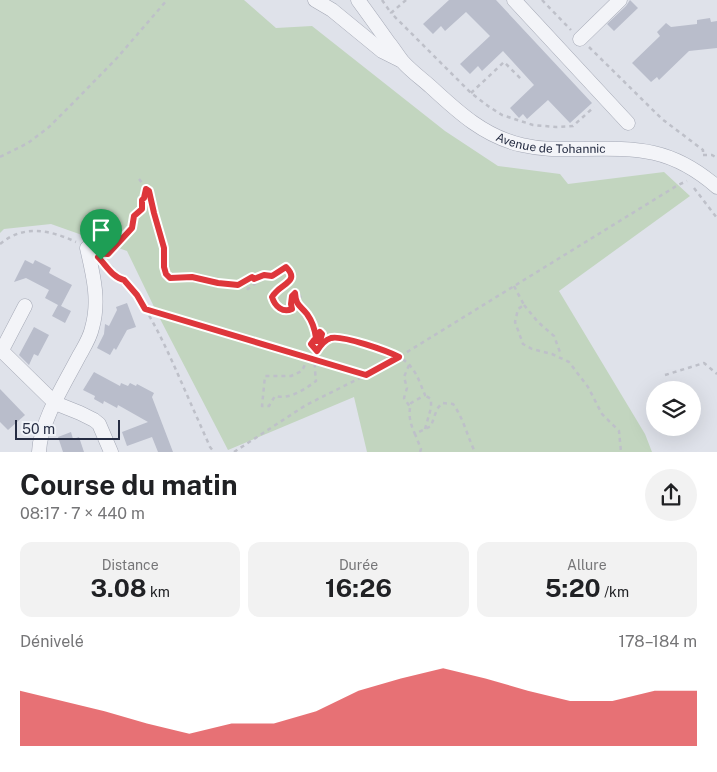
<!DOCTYPE html>
<html lang="fr">
<head>
<meta charset="utf-8">
<style>
  :root { --surface:#fff; --page:#f2f2f2; --text:#202124; --muted:#757577; --accent:#de363b }
  body { margin:0; font-family:"Public Sans",sans-serif; background:var(--page); color:var(--text); height:100vh; display:flex; flex-direction:column; font-size:19px; white-space:nowrap }
  * { box-sizing:border-box; margin:0 }
  p { font-size:16px; color:var(--muted) }
  .icon { flex:none; width:28px; height:28px; fill:none; stroke:currentColor; stroke-width:2; stroke-linecap:round; stroke-linejoin:round }
  .map { position:relative; height:452px; overflow:hidden }
  .drawer { display:flex; flex-direction:column; background:var(--surface); flex:1 }
  .drawer>* { flex:none }
  .tools { position:absolute; left:646px; top:381px; display:grid; gap:10px }
  .tools a { display:grid; place-items:center; width:55px; height:55px; border-radius:50%; background:var(--surface); box-shadow:0 5px 20px #0002; font-size:25px }
  .scale { position:absolute; left:15px; bottom:12px; width:105px; box-sizing:border-box; padding-left:5px; border:2px solid #262d43; border-top:0; font-size:14px; line-height:18px; white-space:nowrap; color:#262d43; -webkit-text-stroke:4px #eff2f7; paint-order:stroke }
  .pin { position:absolute; display:grid; place-items:center; width:42px; height:42px; color:#fff; margin:-51px -21px; border-radius:50% 50% 50% 0; rotate:-45deg; box-shadow:0 0 5px #0007 }
  .pin .icon { rotate:45deg }
  .round { display:grid; place-items:center; flex:none; width:52px; height:52px; border-radius:26px; background:var(--page) }
  .overview { display:flex; align-items:center; justify-content:space-between; height:85px; padding:0 20px }
  h1 { font-size:28px; font-weight:700; line-height:38px }
  .metrics { display:grid; grid-template-columns:repeat(3,1fr); gap:8px; height:85px; padding:5px 20px }
  .metrics div { display:grid; align-content:center; border-radius:12px; background:var(--page); text-align:center }
  .metrics b { font-size:25px; font-weight:700 }
  .metrics small { font-size:14px; font-weight:400 }
  .metrics p { font-size:14px }
  .chart { height:140px; padding:10px 20px }
  .chart p { display:flex; justify-content:space-between }
  .chart svg { width:100%; height:90px; margin-top:5px; fill:var(--accent); opacity:.7 }
  .map>svg:first-child { display:block }
  .green { fill:#c2d5bf }
  .building { fill:#b9bdcb }
  .lines { fill:none; stroke-linecap:round; stroke-linejoin:round }
  .minor-casing { stroke:#a4a8b5; stroke-width:15 }
  .path { stroke:#bec0c9; stroke-width:2.5; stroke-dasharray:4 4; stroke-linecap:butt }
  .minor { stroke:#f3f4f8; stroke-width:14 }
  .route-casing { stroke:#fff; stroke-width:10 }
  .route { stroke:#de363b; stroke-width:6 }
  .labels { text-anchor:middle; dominant-baseline:central; stroke-width:4; stroke-linejoin:round; paint-order:stroke }
  .street-label { font-size:12px; fill:#262d43; stroke:#eff2f7 }
</style>
</head>
<body>
<div class="map">
<svg width="717" height="452" viewBox="0 0 717 452">
  <rect width="100%" height="100%" fill="#dfe2ea"/>
  <polygon class="green" points="0,0 244,0 276,28 312,26 445,131 498,166 560,174 568,184 664,172 690,196 559,291 645,434 652,452 367,452 354,397 228,450 157,313 127,251 51,224 4,229 0,233"/>
  <g class="building">
    <polygon points="449,0 496,0 592,103 570,123 548,100 527,119 523,114 519,118 510,108 534,85 503,51 482,71 478,66 470,74 460,64 490,36 466,12 445,31 441,26 433,34 423,24"/>
    <polygon points="630,0 638,8 614,31 607,24 626,6"/>
    <polygon points="710,18 711,22 717,21 717,48 689,51 659,80 657,77 651,82 632,63 660,36 657,32 666,23 671,27 697,24 697,20"/>
    <polygon points="25,260 33,264 35,260 51,268 49,273 72,285 61,306 71,311 65,323 52,316 58,305 45,298 49,290 26,278 14,282"/>
    <polygon points="127,303 136,327 127,330 116,350 114,348 110,355 97,348 104,334 105,324 109,326 117,310 116,307"/>
    <polygon points="34,327 49,335 38,356 34,354 29,365 19,355"/>
    <polygon points="94,372 120,386 121,383 128,386 130,383 136,386 137,384 154,393 152,397 173,452 158,452 152,437 127,446 122,432 148,422 118,405 117,408 104,401 103,404 94,399 95,396 83,390"/>
    <polygon points="0,389 25,415 8,430 0,422"/>
    <polygon points="71,432 73,439 79,437 84,452 63,452 58,437"/>
  </g>
  <g class="lines">
    <g class="minor-casing">
      <g id="minor">
        <polyline points="315,0 332,10 382,51 400,60"/>
        <path id="s1" d="M358,0C369,15 379,29 389,43C394,49 398,56 403,62C411,71 422,79 431,87C458,112 485,137 522,145C543,150 562,149 583,149C639,148 672,148 717,187"/>
        <polyline points="514,0 628,123"/>
        <polyline points="580,39 620,0"/>
        <polyline points="25,306 2,350 5,354 55,403 80,413 94,420 99,424 111,452"/>
        <path d="M39,452C40,422 65,383 79,356C84,347 90,338 92,328C100,301 93,274 87,248"/>
      </g>
    </g>
    <g class="path">
      <polyline points="382,0 391,13"/>
      <polyline points="406,0 391,13 471,93 488,106 502,115 533,125 556,127 573,126 594,107"/>
      <polyline points="542,0 571,30"/>
      <polyline points="589,47 662,119 703,150 703,155"/>
      <polyline points="471,93 504,62 522,80"/>
      <polyline points="703,155 712,155 717,158"/>
      <polyline points="0,157 28,143 49,127 75,101 117,58 167,0"/>
      <polyline points="139,179 147,189"/>
      <polyline points="694,188 717,218"/>
      <path d="M0,244C24,224 50,230 76,242"/>
      <path d="M102,254L104,253L109,254L132,228L134,216L142,209V200L144,198L147,189L149,191L154,213L164,248V267L166,274L170,278L192,277L218,283L238,285L252,277L256,281V283L248,289L245,288C247,282 256,276 263,275C266,275 269,276 272,276L287,267C299,279 285,284 277,291C275,293 273,295 272,297C274,305 279,309 287,311"/>
      <path d="M104,260C141,291 161,336 180,379C190,402 200,424 210,447L214,452"/>
      <polyline points="105,265 120,279 124,280"/>
      <polyline points="514,286 524,305 518,309 515,322 523,344 532,349 552,354 569,362 588,387 602,414 619,431 621,452"/>
      <path d="M291,304L292,309L287,311L285,308L287,305L291,304L292,296L295,293C296,306 300,305 307,314C312,321 315,330 316,338L320,332L322,334L320,341H315V339L311,343L317,351"/>
      <polyline points="524,305 538,322 554,336 561,355"/>
      <polyline points="147,310 366,375"/>
      <polyline points="293,310 297,307 302,300 299,294 295,293"/>
      <path d="M308,358L302,371L291,376H265L262,406H269L275,396C290,400 305,389 316,381C315,369 312,352 322,344C325,341 329,338 332,338C344,336 382,348 393,353C399,357 407,361 411,367C418,375 421,386 425,395L411,403C408,415 410,423 415,434"/>
      <polyline points="409,365 404,377 407,388 404,398 410,407"/>
      <polyline points="665,375 704,363 717,374"/>
      <polyline points="425,429 431,408 431,399 426,396"/>
      <polyline points="234,452 306,405 386,365 399,357 678,185 687,181"/>
      <path d="M420,452L421,449L415,434L431,426L437,409L442,403L453,404C464,419 467,436 475,452"/>
    </g>
    <use href="#minor" class="minor"/>
  </g>
  <g class="lines">
    <g class="route-casing">
      <path id="route" d="M146,189L149,191L154,213L164,248V267L166,274L170,278L192,277L218,283L238,285L252,277L254,279L264,275L272,276L286,267C299,280 285,283 277,291C275,293 273,295 272,297C275,307 283,313 292,309L291,304L292,296L295,293C296,306 300,305 307,314C312,321 315,330 316,338L320,332L322,334L320,341H315L314,340L311,344L317,351C320,346 325,340 331,338C342,335 388,351 399,357L366,375L145,309L137,295L124,280C113,278 106,265 98,257C101,254 103,253 108,254L132,228L134,216L142,209V200L144,198Z"/>
    </g>
    <use href="#route" class="route"/>
  </g>
  <g class="labels">
    <g class="street-label">
      <text stroke="none"><textPath href="#s1" startOffset="252">Avenue de Tohannic</textPath></text>
    </g>
  </g>
</svg>
<div class="tools">
<a><svg class="icon" aria-label="layers" viewBox="0 0 24 24"><path d="M12 4l9 5-9 5-9-5zM3 14l9 5 9-5"/></svg></a>
</div>
<div class="scale">50 m</div>
<div class="pin" style="left:101px;top:260px;background:#1e9e55"><svg class="icon" aria-label="arrive" viewBox="0 0 24 24"><path d="M6 21V4h12l-3 4 3 4H6"/></svg></div>
</div>
<section class="drawer">
<div class="overview"><div><h1>Course du matin</h1><p>08:17 · 7 × 440 m</p></div><a class="round"><svg class="icon" aria-label="share" viewBox="0 0 24 24"><path d="M12 15V3M7 8l5-5 5 5M5 13v7h14v-7"/></svg></a></div>
<div class="metrics">
<div><p>Distance</p><b>3.08<small> km</small></b></div>
<div><p>Durée</p><b>16:26</b></div>
<div><p>Allure</p><b>5:20<small> /km</small></b></div>
</div>
<div class="chart"><p><span>Dénivelé</span>178–184 m</p>
<svg viewBox="0 0 160 44" preserveAspectRatio="none"><path d="M0 44V17L10 22L20 27L30 33L40 38L50 33L60 33L70 27L80 17L90 11L100 6L110 11L120 17L130 22L140 22L150 17L160 17V44z"/></svg>
</div>
</section>
</body>
</html>
